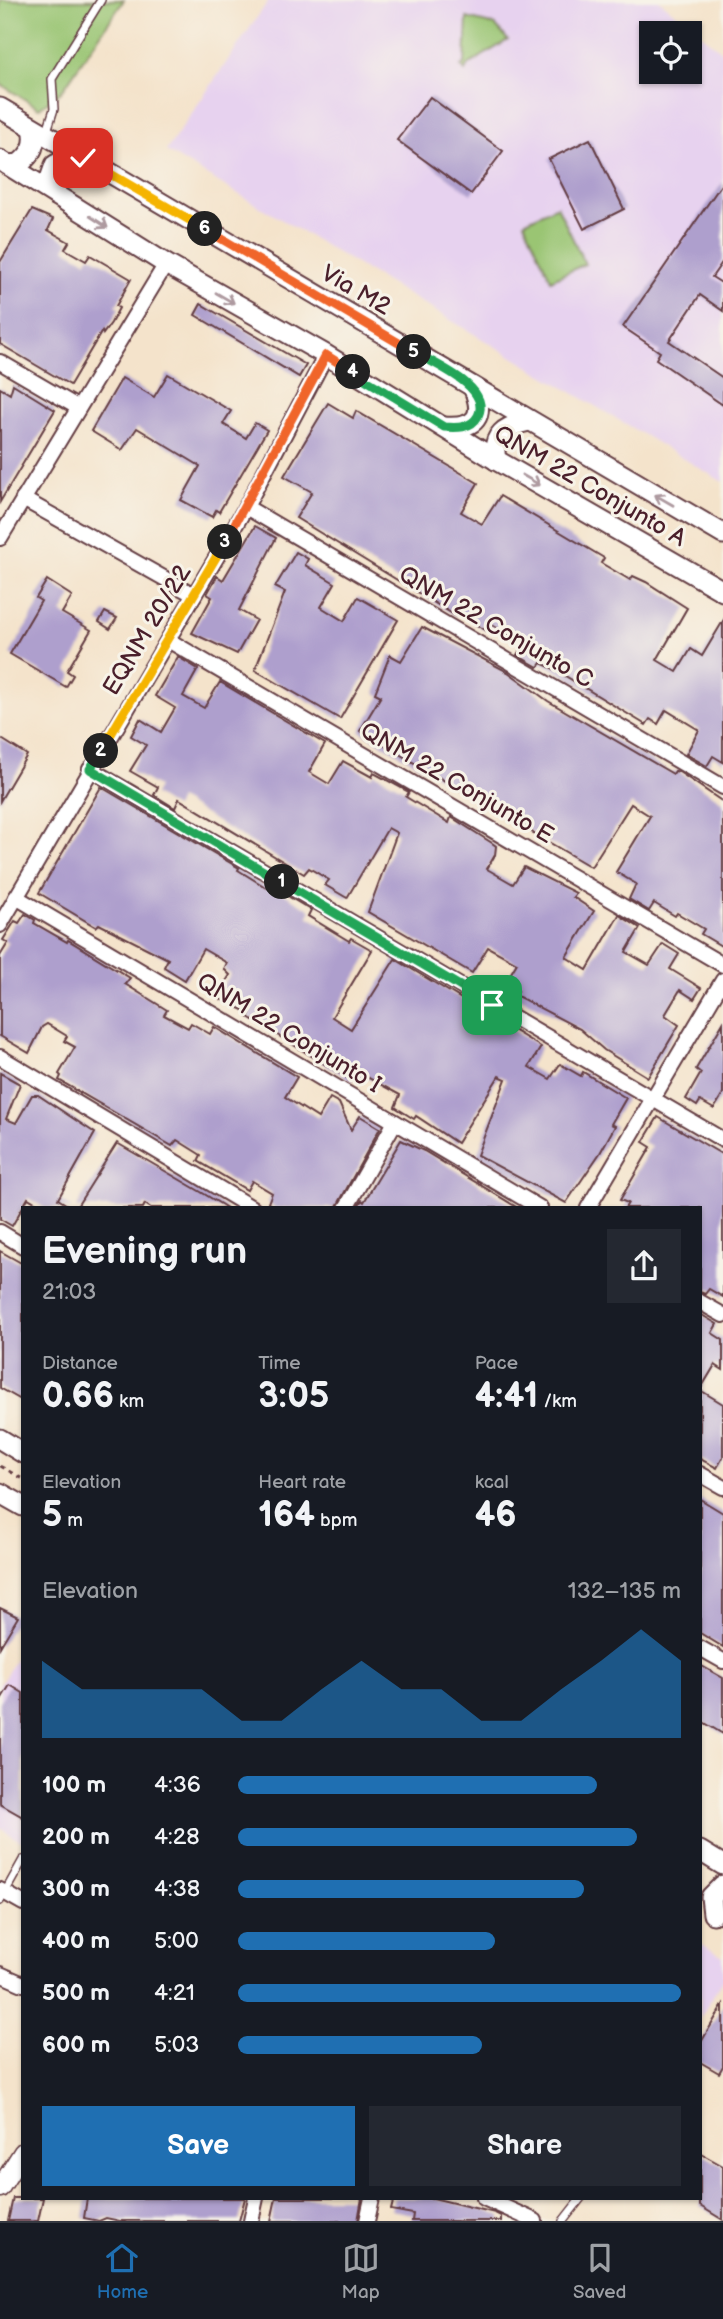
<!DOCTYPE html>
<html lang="en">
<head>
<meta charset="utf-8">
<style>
  :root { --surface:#171b24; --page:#242831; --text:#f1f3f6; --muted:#9ea1a6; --line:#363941; --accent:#1f6fb2 }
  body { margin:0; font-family:"Balsamiq Sans",sans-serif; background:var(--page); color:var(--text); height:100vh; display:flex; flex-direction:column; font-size:26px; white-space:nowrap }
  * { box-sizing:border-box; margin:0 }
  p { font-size:23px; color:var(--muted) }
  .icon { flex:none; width:38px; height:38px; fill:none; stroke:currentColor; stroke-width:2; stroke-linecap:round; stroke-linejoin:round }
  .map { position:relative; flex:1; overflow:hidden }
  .drawer { position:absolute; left:21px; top:1206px; width:681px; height:994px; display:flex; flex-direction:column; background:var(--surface); border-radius:0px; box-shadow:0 2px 5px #0004 }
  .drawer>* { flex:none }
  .controls { position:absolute; left:639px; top:21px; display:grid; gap:14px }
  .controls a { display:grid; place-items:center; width:63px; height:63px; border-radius:0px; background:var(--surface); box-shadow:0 2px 5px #0004; font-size:35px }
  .pin { position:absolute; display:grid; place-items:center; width:60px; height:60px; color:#fff; margin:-30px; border-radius:14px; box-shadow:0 4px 10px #0006 }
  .km { position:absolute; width:35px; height:35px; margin:-18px; border-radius:50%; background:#222; color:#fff; font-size:19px; line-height:35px; text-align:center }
  .round { display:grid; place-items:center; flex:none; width:74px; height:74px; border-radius:0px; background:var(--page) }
  .overview { display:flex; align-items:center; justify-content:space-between; height:119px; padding:0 21px }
  h1 { font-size:38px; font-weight:700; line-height:52px }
  .stats { display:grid; grid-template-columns:repeat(3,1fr); gap:10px; height:119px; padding:7px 21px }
  .stats div { display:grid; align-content:center }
  .stats b { font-size:35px; font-weight:700 }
  .stats small { font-size:19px; font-weight:400 }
  .stats p { font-size:19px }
  .chart { height:196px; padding:14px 21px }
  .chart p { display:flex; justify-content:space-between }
  .chart svg { width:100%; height:126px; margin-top:7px; fill:var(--accent); opacity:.7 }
  .button { display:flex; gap:14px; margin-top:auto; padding:14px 21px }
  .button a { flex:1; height:80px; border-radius:0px; background:var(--accent); color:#fff; font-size:28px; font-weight:700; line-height:80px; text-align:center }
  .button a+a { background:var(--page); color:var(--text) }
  ul { padding:0 21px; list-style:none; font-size:23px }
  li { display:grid; grid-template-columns:112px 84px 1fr; align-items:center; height:52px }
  li i { height:18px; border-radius:9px; background:var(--accent) }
  .tabs { display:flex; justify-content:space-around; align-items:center; height:98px; border-top:2px solid var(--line); background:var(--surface); font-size:19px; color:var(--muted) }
  .tabs a { display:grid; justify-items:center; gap:4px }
  .tabs .on { color:var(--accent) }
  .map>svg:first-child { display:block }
  .built { fill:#e7d2ef; fill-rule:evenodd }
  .green { fill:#9ac573; stroke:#72724f; stroke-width:2 }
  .building { fill:#ae9fcd }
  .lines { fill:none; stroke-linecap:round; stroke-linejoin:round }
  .service-casing { stroke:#643c43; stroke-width:10 }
  .minor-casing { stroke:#643c43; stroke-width:18 }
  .tertiary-casing { stroke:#643c43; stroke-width:21 }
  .secondary-casing { stroke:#643c43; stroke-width:23 }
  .path { stroke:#643c43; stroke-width:2.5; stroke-dasharray:5 5; stroke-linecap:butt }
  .service { stroke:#fff; stroke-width:7 }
  .minor { stroke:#fff; stroke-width:14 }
  .tertiary { stroke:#fff; stroke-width:18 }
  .secondary { stroke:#fff; stroke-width:19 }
  .oneway { stroke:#ae9aa0 }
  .split-1-casing { stroke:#fff; stroke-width:14 }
  .split-2-casing { stroke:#fff; stroke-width:14 }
  .split-3-casing { stroke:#fff; stroke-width:14 }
  .split-4-casing { stroke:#fff; stroke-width:14 }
  .split-5-casing { stroke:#fff; stroke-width:14 }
  .split-6-casing { stroke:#fff; stroke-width:14 }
  .split-7-casing { stroke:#fff; stroke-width:14 }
  .split-1 { stroke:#22a559; stroke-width:9 }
  .split-2 { stroke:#22a559; stroke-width:9 }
  .split-3 { stroke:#f5b400; stroke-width:9 }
  .split-4 { stroke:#f0652b; stroke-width:9 }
  .split-5 { stroke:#22a559; stroke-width:9 }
  .split-6 { stroke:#f0652b; stroke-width:9 }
  .split-7 { stroke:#f5b400; stroke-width:9 }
  .labels { text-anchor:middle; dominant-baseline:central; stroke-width:6; stroke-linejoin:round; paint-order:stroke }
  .street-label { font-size:24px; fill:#4a1f2b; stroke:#f7f3e8 }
</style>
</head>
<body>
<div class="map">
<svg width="723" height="2221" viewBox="0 0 723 2221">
  <rect width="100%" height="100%" fill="#f7f3e8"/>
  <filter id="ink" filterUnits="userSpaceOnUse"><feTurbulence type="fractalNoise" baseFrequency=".0143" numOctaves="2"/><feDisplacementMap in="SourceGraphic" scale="14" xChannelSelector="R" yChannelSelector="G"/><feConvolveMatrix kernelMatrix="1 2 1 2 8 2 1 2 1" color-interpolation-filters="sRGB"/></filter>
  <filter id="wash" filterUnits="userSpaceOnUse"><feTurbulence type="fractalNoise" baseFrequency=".00686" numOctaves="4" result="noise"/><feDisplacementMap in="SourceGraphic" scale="28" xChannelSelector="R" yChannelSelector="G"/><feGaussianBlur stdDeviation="1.57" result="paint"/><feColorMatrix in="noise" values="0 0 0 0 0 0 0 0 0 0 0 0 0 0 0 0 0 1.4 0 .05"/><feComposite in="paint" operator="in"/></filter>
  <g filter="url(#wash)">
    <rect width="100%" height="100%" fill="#f4e3cb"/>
    <g class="built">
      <path d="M269,0H659L723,52V482L166,151ZM651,33H690V72H651Z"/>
      <polygon points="23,1647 23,1842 0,1828 0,1685"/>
      <polygon points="700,1943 723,1957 723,1979 700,2018"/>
    </g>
    <g class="green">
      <polygon points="0,0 124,0 61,92 39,108 0,84"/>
      <polygon points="467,18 495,25 508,40 468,65 465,71 461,66 465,63"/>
      <polygon points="557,206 585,264 551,280 524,222"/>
    </g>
    <g id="blocks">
      <g class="building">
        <polygon points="430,97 503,151 471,194 397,140"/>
        <polygon points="590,139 624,209 584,229 549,159"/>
        <polygon points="723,182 723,261 712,277 723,284 723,311 700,295 669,341 723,378 723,405 656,359 660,352 623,327"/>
        <polygon points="32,210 53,219 48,230 69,242 65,249 86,261 90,255 131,279 116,306 119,308 111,323 103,334 102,331 70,385 0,344 0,262"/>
        <polygon points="201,304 306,365 299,377 195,315"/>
        <polygon points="168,374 231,411 223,424 246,438 255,423 267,430 219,512 216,510 212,517 181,500 200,466 137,428 122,450 91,431 122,378 154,397"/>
        <polygon points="13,384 55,410 0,502 0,388 10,394"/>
        <polygon points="328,403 353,418 356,411 478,483 461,512 482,524 500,496 604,558 601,563 630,580 633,576 646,582 687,608 657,660 677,672 691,649 702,656 723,621 723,762 713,756 707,766 686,754 699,730 666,710 658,724 650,719 646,725 552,668 541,663 538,667 517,655 524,644 492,625 487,631 458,614 456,616 296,518 312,492 284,476"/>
        <polygon points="255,526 276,538 239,610 256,620 237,654 192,633 212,597 207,594 217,576 223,580"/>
        <polygon points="296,552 308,559 305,565 335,583 321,607 344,621 358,597 398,620 340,719 255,670 285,592 275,587"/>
        <polygon points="47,580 72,596 62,613 91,630 67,671 73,675 66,687 10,654 41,601 36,598"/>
        <polygon points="105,612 117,618 110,629 99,622"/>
        <polygon points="422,627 508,672 548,701 673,774 675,771 679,772 723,802 723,947 701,934 704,929 677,913 675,916 654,903 649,911 629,899 636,884 616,872 650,816 631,804 591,867 360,731 381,696 375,693 390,655 401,661"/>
        <polygon points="178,657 198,669 183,696 204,708 220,682 325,744 309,772 329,784 343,761 372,777 374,773 409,792 406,797 449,823 451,817 492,843 496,846 495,855 487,869 513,884 524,867 576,893 573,897 594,911 566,957 587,970 619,915 640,928 626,952 649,965 663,944 679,954 670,969 701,988 694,999 680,990 665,1015 679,1025 648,1077 604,1050 580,1029 515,995 518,991 505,983 517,963 488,947 472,973 368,912 397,833 388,828 347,898 325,885 329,880 309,868 304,874 179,799 175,808 154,795 158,787 130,771 146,745 131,736 140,719 161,732 175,708 155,696"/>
        <polygon points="0,738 27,755 0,801"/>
        <polygon points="101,787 239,868 238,870 267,888 269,885 311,910 308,916 349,941 351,938 372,950 332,1017 351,1029 395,959 541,1047 529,1067 550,1079 560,1064 581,1076 583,1072 626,1098 611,1124 615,1126 600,1153 566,1203 477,1155 506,1079 499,1076 457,1143 416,1116 414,1119 395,1107 400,1095 367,1077 362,1083 354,1078 352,1081 248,1017 250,1013 216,997 230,975 224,969 227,963 203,949 185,980 164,967 168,959 99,924 96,927 39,893"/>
        <polygon points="25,914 35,920 34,923 67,942 68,940 130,978 125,984 167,1010 164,1015 188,1028 191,1023 210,1034 214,1027 297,1077 285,1097 318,1118 330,1098 339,1103 351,1130 360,1116 380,1128 336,1208 275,1208 268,1203 272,1193 252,1181 247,1190 198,1161 201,1155 177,1140 172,1146 59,1080 61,1076 59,1074 75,1047 64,1041 67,1036 47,1024 42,1027 29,1053 0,1036 0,956 8,943 3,940 15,921 19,923"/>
        <polygon points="723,1023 723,1094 714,1109 700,1101 697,1106 686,1099 701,1073 696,1069"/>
        <polygon points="0,1073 20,1084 6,1119 16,1123 32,1095 38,1095 95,1133 58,1199 72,1208 45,1208 28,1198 12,1226 0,1219"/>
        <polygon points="658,1117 723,1155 723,1297 709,1289 705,1294 700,1292 700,1208 625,1208 628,1203 620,1200 651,1147 643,1142"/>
        <polygon points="401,1140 424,1151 518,1208 357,1208 362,1200 364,1202"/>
        <polygon points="117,1143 201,1192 227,1208 151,1208 145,1204 143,1208 76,1208"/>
        <polygon points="0,1251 23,1264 23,1401 0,1388"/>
        <polygon points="700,1314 717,1324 712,1333 723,1340 723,1370 715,1365 700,1390 723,1404 723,1457 717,1468 700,1459"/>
        <polygon points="700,1499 723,1513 723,1647 700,1633"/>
        <polygon points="0,1608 18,1617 0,1647"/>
        <polygon points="700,1665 723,1678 723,1734 700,1720"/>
        <polygon points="10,1685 23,1693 23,1817 0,1804 0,1701"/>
        <polygon points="723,2005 723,2066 719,2073 700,2062 700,2044"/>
        <polygon points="700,2153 723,2166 723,2220 700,2206"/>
        <polygon points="13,2198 43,2198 38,2221 8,2221"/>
        <polygon points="87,2198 245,2198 239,2221 120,2221 106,2218 99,2221 84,2218"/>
        <polygon points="276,2198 362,2198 358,2221 271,2221"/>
        <polygon points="394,2198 433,2198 495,2213 501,2216 501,2221 412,2221 413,2214 391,2210"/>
      </g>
    </g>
  </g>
  <g filter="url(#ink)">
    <use href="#blocks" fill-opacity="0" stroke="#643c43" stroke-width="2"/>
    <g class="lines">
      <g class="service-casing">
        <g id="service">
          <polyline points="46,134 54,109 52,79 101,0"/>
          <polyline points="0,1901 23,1860"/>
          <polyline points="563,2221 581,2198"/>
        </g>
      </g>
      <g class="minor-casing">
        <g id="minor">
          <polyline points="0,362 77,407"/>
          <polyline points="23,499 194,595"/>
          <polyline points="246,507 723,787"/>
          <polyline points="0,538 166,264"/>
          <polyline points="168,640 723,965"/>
          <polyline points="90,769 723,1140"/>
          <polyline points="16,897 540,1208"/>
          <polyline points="0,925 246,507 326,355"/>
          <polyline points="0,1057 252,1208"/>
          <polyline points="346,1208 395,1122"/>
          <polyline points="588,1208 723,980"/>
          <polyline points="0,1232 23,1246"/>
          <polyline points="700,1302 723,1315"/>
          <polyline points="700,1474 723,1487"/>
          <polyline points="700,1648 723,1661"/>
          <polyline points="0,1890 23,1903"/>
          <polyline points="0,1974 23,1984"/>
          <polyline points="484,2198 535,2221"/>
          <polyline points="251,2221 256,2198"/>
          <polyline points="367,2221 372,2198"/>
        </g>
      </g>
      <g class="tertiary-casing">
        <polyline id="tertiary" points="0,2188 23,2152"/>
      </g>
      <g class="secondary-casing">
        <g id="secondary">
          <polyline points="0,108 723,534"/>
          <polyline points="0,160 166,264 326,355 496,460 723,591"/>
          <path d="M8,165L19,164C32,154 37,144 33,128"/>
          <polyline points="56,195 49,182 55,165 67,159 83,158"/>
          <path d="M444,427C476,429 486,417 473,387"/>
          <path d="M496,460C491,435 505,426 529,421"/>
          <polyline points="0,1439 23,1453"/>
          <polyline points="0,1493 23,1506"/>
          <polyline points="700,1851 723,1865"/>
          <polyline points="713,1914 711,1897 723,1885"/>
        </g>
      </g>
      <polyline class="path" points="0,1466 23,1479"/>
      <use href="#service" class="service"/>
      <use href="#minor" class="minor"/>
      <use href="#tertiary" class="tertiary"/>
      <use href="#secondary" class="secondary"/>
    </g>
    <defs><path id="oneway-shaft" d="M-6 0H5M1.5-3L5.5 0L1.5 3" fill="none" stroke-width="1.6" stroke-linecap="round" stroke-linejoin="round" transform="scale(1.75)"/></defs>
    <g class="oneway">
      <use href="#oneway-shaft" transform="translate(99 222) rotate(33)"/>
      <use href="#oneway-shaft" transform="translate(225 298) rotate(30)"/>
      <use href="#oneway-shaft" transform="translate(531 480) rotate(30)"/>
      <use href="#oneway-shaft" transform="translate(664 500) rotate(-150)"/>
    </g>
  </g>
  <g class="lines" filter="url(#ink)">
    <g class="split-1-casing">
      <polyline id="split-1" points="282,882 492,1005"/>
    </g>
    <g class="split-2-casing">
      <polyline id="split-2" points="101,751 90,769 282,882"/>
    </g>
    <g class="split-3-casing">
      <polyline id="split-3" points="101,751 225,542"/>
    </g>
    <g class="split-4-casing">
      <polyline id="split-4" points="225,542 326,355 353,372"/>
    </g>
    <g class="split-5-casing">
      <path id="split-5" d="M353,372L444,427C456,428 471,429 478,416C492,387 434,364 414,352"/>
    </g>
    <g class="split-6-casing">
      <polyline id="split-6" points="205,229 414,352"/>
    </g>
    <g class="split-7-casing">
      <polyline id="split-7" points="83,158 205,229"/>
    </g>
    <use href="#split-1" class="split-1"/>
    <use href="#split-2" class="split-2"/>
    <use href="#split-3" class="split-3"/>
    <use href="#split-4" class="split-4"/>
    <use href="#split-5" class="split-5"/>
    <use href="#split-6" class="split-6"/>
    <use href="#split-7" class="split-7"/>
  </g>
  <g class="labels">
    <g class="street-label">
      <text transform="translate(356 290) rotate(30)">Via M2</text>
      <text transform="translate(590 486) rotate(30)">QNM 22 Conjunto A</text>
      <text transform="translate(496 627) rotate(30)">QNM 22 Conjunto C</text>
      <text transform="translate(147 630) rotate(-59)">EQNM 20/22</text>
      <text transform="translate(457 783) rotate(30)">QNM 22 Conjunto E</text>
      <text transform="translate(289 1033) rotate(31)">QNM 22 Conjunto I</text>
    </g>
  </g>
</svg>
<div class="controls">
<a><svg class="icon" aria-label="locate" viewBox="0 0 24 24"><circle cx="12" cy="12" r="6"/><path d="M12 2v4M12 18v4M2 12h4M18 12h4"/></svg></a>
</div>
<div class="pin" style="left:492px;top:1005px;background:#1e9e55"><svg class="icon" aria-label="arrive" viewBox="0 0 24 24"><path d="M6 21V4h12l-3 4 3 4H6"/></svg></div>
<div class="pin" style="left:83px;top:158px;background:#d93025"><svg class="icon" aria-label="check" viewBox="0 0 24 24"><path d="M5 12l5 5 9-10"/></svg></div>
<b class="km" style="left:282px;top:882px">1</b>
<b class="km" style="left:101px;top:751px">2</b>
<b class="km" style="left:225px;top:542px">3</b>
<b class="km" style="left:353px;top:372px">4</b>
<b class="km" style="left:414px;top:352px">5</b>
<b class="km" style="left:205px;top:229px">6</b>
<section class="drawer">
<div class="overview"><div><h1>Evening run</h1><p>21:03</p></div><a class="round"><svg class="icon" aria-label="share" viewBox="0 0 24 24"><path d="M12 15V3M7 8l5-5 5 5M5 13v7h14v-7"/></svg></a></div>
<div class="stats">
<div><p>Distance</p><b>0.66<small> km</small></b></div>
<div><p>Time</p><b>3:05</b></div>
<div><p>Pace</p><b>4:41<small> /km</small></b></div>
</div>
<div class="stats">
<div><p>Elevation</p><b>5<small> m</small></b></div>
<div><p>Heart rate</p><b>164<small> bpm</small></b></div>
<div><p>kcal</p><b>46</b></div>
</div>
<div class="chart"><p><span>Elevation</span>132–135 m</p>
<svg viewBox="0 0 160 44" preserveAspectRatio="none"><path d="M0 44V17L10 27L20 27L30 27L40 27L50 38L60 38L70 27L80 17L90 27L100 27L110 38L120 38L130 27L140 17L150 6L160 17V44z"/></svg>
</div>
<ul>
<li><b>100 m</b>4:36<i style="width:81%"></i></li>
<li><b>200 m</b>4:28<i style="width:90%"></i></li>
<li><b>300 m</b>4:38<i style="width:78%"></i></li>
<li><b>400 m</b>5:00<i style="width:58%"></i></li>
<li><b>500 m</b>4:21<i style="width:100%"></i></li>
<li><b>600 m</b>5:03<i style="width:55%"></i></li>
</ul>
<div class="button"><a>Save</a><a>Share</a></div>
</section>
</div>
<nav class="tabs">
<a class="on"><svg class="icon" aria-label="home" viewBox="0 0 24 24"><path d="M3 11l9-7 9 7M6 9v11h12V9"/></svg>Home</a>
<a><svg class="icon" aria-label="map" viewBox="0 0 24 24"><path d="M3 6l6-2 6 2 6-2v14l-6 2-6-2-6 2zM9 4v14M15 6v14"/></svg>Map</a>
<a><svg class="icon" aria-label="saved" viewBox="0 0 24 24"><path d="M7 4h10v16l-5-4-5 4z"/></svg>Saved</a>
</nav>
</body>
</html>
